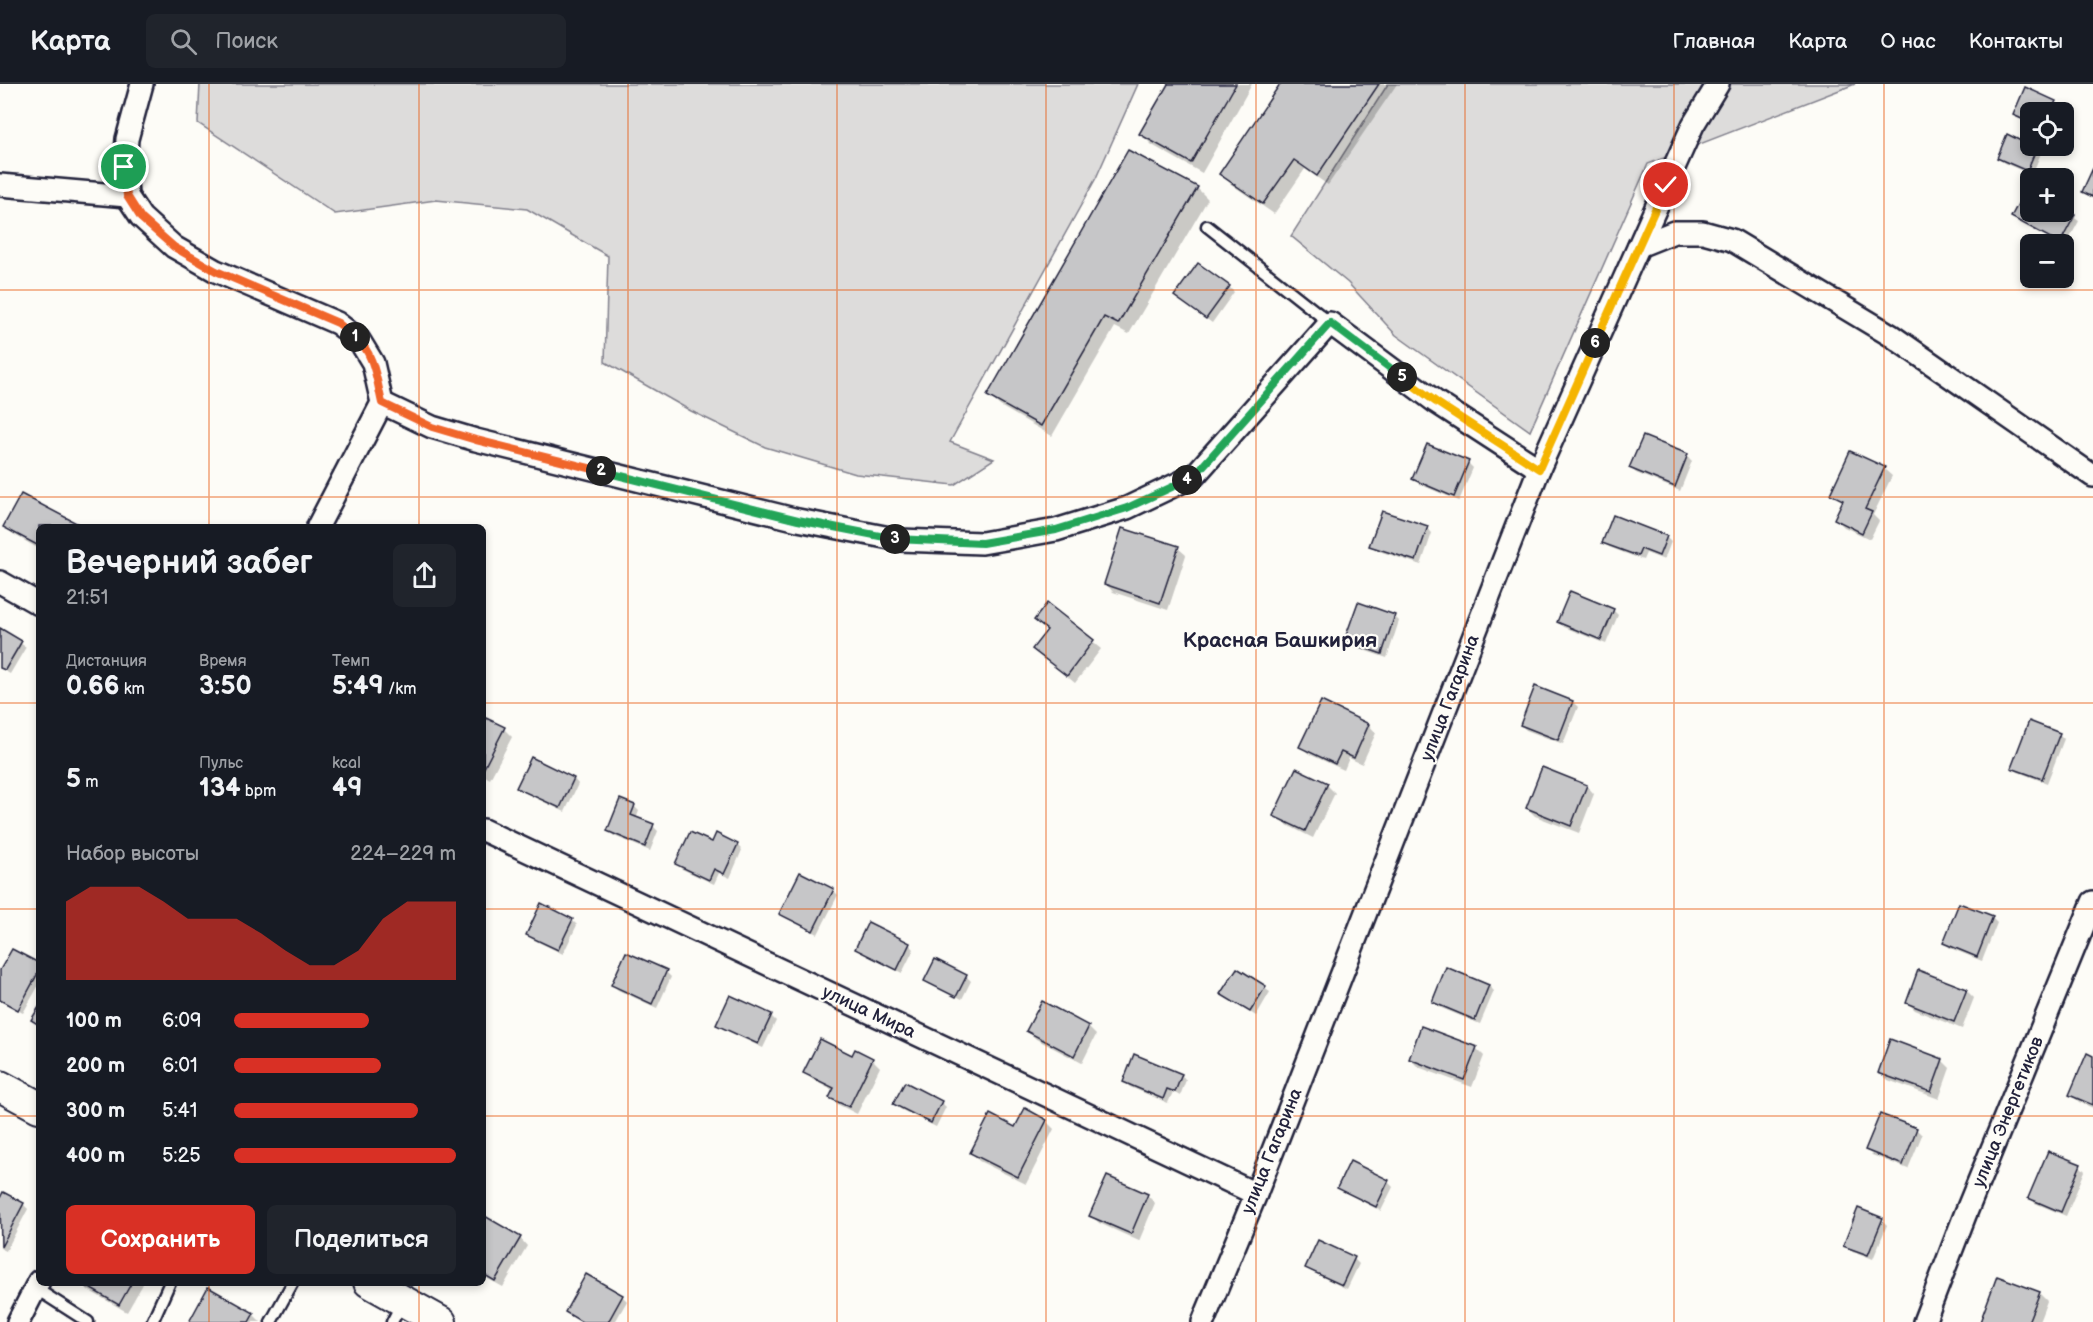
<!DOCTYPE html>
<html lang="ru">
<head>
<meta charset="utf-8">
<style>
  :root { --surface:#171b24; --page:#20242c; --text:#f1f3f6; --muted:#9ea1a6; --line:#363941; --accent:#d93025 }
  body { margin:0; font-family:"Balsamiq Sans",sans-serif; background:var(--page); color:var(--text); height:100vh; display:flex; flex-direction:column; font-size:22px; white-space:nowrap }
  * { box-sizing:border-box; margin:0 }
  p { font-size:20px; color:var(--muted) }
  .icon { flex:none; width:33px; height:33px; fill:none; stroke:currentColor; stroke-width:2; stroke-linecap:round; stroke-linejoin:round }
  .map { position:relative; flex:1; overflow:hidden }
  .panel { position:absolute; left:36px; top:440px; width:450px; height:762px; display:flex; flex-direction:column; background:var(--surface); border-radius:9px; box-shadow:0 3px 9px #0003 }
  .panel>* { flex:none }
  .buttons { position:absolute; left:2020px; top:18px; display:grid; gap:12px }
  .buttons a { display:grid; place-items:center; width:54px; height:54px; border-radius:9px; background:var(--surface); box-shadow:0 3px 9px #0003; font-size:30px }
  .pin { position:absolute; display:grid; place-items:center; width:51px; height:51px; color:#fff; margin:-26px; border:3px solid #fff; border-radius:50%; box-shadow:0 2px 6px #0007 }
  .km { position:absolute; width:30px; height:30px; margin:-15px; border-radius:50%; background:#222; color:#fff; font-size:16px; line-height:30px; text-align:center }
  .round { display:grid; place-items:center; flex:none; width:63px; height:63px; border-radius:9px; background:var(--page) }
  .summary { display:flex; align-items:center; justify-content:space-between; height:102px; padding:0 30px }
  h1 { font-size:33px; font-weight:700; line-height:45px }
  .stats { display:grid; grid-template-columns:repeat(3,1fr); gap:9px; height:102px; padding:6px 30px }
  .stats div { display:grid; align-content:center }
  .stats b { font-size:26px; font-weight:700 }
  .stats small { font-size:16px; font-weight:400 }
  .stats p { font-size:16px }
  .chart { height:168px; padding:12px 30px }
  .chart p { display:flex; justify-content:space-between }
  .chart svg { width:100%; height:108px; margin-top:6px; fill:var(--accent); opacity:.7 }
  .action { display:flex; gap:12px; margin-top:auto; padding:12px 30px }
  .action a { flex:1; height:69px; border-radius:9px; background:var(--accent); color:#fff; font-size:24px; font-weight:700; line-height:69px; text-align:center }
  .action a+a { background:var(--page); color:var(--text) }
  ul { padding:0 30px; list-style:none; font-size:20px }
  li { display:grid; grid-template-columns:96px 72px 1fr; align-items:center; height:45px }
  li i { height:15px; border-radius:8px; background:var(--accent) }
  header { display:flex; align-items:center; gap:36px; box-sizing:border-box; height:84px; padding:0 30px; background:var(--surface); border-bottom:2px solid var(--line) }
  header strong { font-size:28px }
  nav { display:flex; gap:33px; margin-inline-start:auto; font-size:21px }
  .search { width:420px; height:54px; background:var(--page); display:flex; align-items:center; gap:15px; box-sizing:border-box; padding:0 21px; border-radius:9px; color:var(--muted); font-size:22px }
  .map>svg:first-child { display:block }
  .green { fill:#dddcdb; stroke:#807f8b; stroke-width:1.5 }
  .shadow { fill:#0003 }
  .building { fill:#c6c6c8; stroke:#22223b; stroke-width:1.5 }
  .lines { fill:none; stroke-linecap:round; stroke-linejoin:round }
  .lane-casing { stroke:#22223b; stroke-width:15 }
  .street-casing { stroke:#22223b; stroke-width:26 }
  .secondary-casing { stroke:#22223b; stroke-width:34 }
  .lane { stroke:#fdfcf7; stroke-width:10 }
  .street { stroke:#fdfcf7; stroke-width:21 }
  .secondary { stroke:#fdfcf7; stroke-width:30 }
  .split-1-casing { stroke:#fff; stroke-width:12 }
  .split-2-casing { stroke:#fff; stroke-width:12 }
  .split-3-casing { stroke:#fff; stroke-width:12 }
  .split-4-casing { stroke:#fff; stroke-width:12 }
  .split-5-casing { stroke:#fff; stroke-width:12 }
  .split-6-casing { stroke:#fff; stroke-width:12 }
  .split-7-casing { stroke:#fff; stroke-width:12 }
  .split-1 { stroke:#f0652b; stroke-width:8 }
  .split-2 { stroke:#f0652b; stroke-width:8 }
  .split-3 { stroke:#22a559; stroke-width:8 }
  .split-4 { stroke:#22a559; stroke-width:8 }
  .split-5 { stroke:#22a559; stroke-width:8 }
  .split-6 { stroke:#f5b400; stroke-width:8 }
  .split-7 { stroke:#f5b400; stroke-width:8 }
  .grid { fill:none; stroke:#e8590c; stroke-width:1.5; stroke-opacity:0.55 }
  .labels { text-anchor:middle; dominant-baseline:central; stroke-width:4.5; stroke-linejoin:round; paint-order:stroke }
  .street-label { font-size:18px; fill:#22223b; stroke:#fdfcf7 }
  .quarter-label { font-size:21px; font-weight:bold; fill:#22223b; stroke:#fdfcf7 }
</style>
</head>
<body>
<header>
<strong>Карта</strong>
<div class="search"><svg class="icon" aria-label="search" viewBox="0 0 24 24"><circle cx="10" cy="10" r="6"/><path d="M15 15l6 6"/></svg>Поиск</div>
<nav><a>Главная</a><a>Карта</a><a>О нас</a><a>Контакты</a></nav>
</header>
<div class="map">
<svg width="2093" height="1238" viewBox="0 0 2093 1238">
  <rect width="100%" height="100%" fill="#fdfcf7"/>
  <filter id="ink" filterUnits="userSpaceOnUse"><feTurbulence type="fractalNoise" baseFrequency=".0167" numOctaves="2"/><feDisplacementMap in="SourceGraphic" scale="12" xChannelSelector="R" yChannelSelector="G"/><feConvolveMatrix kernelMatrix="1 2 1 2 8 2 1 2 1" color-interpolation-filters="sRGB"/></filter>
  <g filter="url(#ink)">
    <g class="green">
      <polygon points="200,0 1138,0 1096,94 950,358 994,375 954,401 856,390 765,363 691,327 605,278 608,172 527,125 436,116 335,130 198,39"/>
      <polygon points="1388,0 1855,0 1648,80 1530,347 1396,251 1348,199 1291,152"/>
    </g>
    <g class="shadow">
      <polygon points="1169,0 1252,0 1202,89 1152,61 1141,50"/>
      <polygon points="1282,0 1397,0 1328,101 1305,85 1274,130 1231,100 1221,90"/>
      <polygon points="2055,18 2060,23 2057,28 2031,28 2031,40 2020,35 2015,30"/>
      <polygon points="2008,52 2036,64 2041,69 2032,91 2004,79 1999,74"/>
      <polygon points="1197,104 1208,115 1129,250 1115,243 1052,352 1000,322 989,312"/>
      <polygon points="2031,109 2031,128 2064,127 2079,137 2065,163 2064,160 2060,160 2018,137 2013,132"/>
      <polygon points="1229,203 1234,208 1212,239 1181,216"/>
      <polygon points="1687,372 1692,377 1680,407 1636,389 1631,384"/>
      <polygon points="1468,379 1473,384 1459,417 1419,400 1414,395"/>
      <polygon points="1884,385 1892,392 1873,431 1879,437 1870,455 1844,443 1836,435 1844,419 1832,409"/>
      <polygon points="22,412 79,442 39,442 39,465 13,450 5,443"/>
      <polygon points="1427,444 1432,449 1421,481 1376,466 1371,461"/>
      <polygon points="1666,453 1671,458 1664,476 1646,469 1643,476 1609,463 1604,458"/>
      <polygon points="1178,464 1186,471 1168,526 1113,508 1106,500"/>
      <polygon points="1047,521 1101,565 1075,599 1034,565 1048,547 1036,536"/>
      <polygon points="1613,526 1618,531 1606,560 1564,543 1559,538"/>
      <polygon points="1394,532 1399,537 1387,574 1351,562 1346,557"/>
      <polygon points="0,546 26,563 10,590 0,584"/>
      <polygon points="1535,604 1573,618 1578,623 1563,660 1526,646 1521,641"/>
      <polygon points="487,636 504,645 512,653 490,695 483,691 483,643"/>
      <polygon points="1369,641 1376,649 1362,680 1349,674 1344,686 1309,670 1301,663"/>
      <polygon points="2059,650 2064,655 2047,699 2018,688 2013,683"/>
      <polygon points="574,695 578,700 565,728 523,708 518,704"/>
      <polygon points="1327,701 1335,709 1313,754 1283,739 1275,731"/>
      <polygon points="1587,702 1594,710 1579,749 1535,732 1527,724"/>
      <polygon points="634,722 639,727 636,735 653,742 658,747 650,767 614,752 609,747"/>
      <polygon points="712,760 737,761 742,766 730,794 719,789 714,800 682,785 677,780"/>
      <polygon points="833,806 838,811 818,850 786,834 781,829"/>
      <polygon points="1960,821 1992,834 1997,839 1982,877 1950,864 1945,859"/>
      <polygon points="572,836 577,841 563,870 532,855 528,850"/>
      <polygon points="909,860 914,865 902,889 862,869 857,864"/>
      <polygon points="39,881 39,901 23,929 0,917 0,889"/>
      <polygon points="1447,885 1489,902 1494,907 1480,940 1439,923 1434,918"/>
      <polygon points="1237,886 1270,908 1256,932 1222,910"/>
      <polygon points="666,888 671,893 657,924 618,906 613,901"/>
      <polygon points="966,892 971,897 962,915 930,899 930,901 926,897"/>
      <polygon points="1966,906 1974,914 1962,945 1915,926 1907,918"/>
      <polygon points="731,913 771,932 776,937 763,964 723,945 718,940"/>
      <polygon points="1088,943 1096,951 1082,979 1036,955 1028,947"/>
      <polygon points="1476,964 1484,972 1472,1003 1418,983 1410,975"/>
      <polygon points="856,967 872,975 880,983 857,1030 839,1021 831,1014 834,1007 813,996 805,989 853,973"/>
      <polygon points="2093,974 2093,1024 2079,1018 2071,1010"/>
      <polygon points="1942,976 1950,984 1939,1015 1888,996 1880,989"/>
      <polygon points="1181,991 1186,996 1180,1012 1173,1008 1168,1019 1130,1003 1125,998"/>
      <polygon points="941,1018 946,1023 936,1043 900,1025 895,1020"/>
      <polygon points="1880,1031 1917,1046 1922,1051 1908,1085 1872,1071 1867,1066"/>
      <polygon points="1046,1037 1054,1045 1026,1100 979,1077 972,1069 1016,1045"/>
      <polygon points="1351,1079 1388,1098 1393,1103 1381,1127 1344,1108 1339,1103"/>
      <polygon points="2080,1082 2085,1087 2066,1132 2035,1119 2030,1114"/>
      <polygon points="4,1110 23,1120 28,1125 6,1167 0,1164 0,1117"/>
      <polygon points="1147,1111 1155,1119 1139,1157 1099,1139 1091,1131"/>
      <polygon points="483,1133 520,1154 527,1162 503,1203 483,1192"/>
      <polygon points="1882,1136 1887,1141 1873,1175 1850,1166 1845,1161"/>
      <polygon points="1354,1175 1359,1180 1347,1205 1312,1188 1307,1183"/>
      <polygon points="81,1198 142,1198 143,1200 127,1228 88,1206"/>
      <polygon points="209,1205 253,1230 261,1238 190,1238"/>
      <polygon points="2039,1209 2047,1217 2039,1238 1981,1238"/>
      <polygon points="622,1212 627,1217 615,1238 580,1238 567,1228"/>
    </g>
    <g class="building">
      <polygon points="1168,0 1236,0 1191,79 1139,50"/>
      <polygon points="1280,0 1379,0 1317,92 1294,76 1263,120 1219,90"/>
      <polygon points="2025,3 2056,17 2050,28 2031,28 2031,39 2013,31"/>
      <polygon points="2007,50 2031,62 2037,63 2027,87 1997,74"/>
      <polygon points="1128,66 1198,103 1118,240 1104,233 1041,342 987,312"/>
      <polygon points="2093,84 2093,113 2082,108"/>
      <polygon points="2026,105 2031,107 2031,128 2064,128 2064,125 2075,131 2060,159 2011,133"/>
      <polygon points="1198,179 1230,202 1206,235 1174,212"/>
      <polygon points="1643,352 1688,370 1675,403 1629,384"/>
      <polygon points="1427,360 1469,377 1454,413 1412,395"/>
      <polygon points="1850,367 1885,383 1865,425 1872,428 1862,449 1834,435 1843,416 1830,410"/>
      <polygon points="21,410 82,442 39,442 39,462 3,443"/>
      <polygon points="1382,427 1428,442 1416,477 1369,462"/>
      <polygon points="1613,431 1667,452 1659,472 1641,465 1638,472 1602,459"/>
      <polygon points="1122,444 1179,462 1160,519 1104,500"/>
      <polygon points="1570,507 1614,525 1601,556 1557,538"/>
      <polygon points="1358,518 1395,531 1382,570 1344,557"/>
      <polygon points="1047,519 1094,556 1067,592 1032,565 1047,546 1034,536"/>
      <polygon points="0,544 22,557 5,586 0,584"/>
      <polygon points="1535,602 1573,617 1558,656 1520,641"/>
      <polygon points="1321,617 1369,640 1354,674 1341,668 1335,680 1299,663"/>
      <polygon points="486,634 505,643 483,686 483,640"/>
      <polygon points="2029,637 2060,649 2042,695 2011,684"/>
      <polygon points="531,673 574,694 560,724 516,704"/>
      <polygon points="1542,683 1587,701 1571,742 1526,724"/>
      <polygon points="1296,684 1328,699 1305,747 1273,732"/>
      <polygon points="620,715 635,721 631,731 654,740 645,763 607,747"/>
      <polygon points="690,748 712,758 716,749 738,760 724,790 714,785 709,796 675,780"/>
      <polygon points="800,788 834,805 813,847 779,830"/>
      <polygon points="541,819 573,835 558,866 526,851"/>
      <polygon points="1959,819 1993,832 1977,873 1943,859"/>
      <polygon points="868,838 910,859 897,886 855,865"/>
      <polygon points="12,865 39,879 39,887 18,926 0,916 0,886"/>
      <polygon points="626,868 667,886 652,920 611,901"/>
      <polygon points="935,875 967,891 956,913 924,897"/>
      <polygon points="1446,883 1489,901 1475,936 1432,918"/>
      <polygon points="1237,884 1266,902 1250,928 1220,910"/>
      <polygon points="1918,886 1967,905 1954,938 1906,919"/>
      <polygon points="730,911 772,930 758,960 716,941"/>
      <polygon points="1042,917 1089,942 1074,972 1026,947"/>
      <polygon points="39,923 39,941 31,936"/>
      <polygon points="1421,942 1477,963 1464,996 1409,975"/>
      <polygon points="820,955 852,971 855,965 873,974 849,1023 829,1014 834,1004 803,989"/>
      <polygon points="1890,955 1943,975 1931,1008 1878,989"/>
      <polygon points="2087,969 2093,972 2093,1021 2069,1011"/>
      <polygon points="1134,970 1182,990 1175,1008 1167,1005 1163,1015 1123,998"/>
      <polygon points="905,998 942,1017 931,1039 893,1020"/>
      <polygon points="1025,1024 1047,1036 1018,1093 970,1069 990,1030 1015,1043"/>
      <polygon points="1880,1030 1917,1044 1903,1081 1865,1066"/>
      <polygon points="2048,1067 2081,1080 2061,1128 2028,1114"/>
      <polygon points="1350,1077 1389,1096 1376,1123 1337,1104"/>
      <polygon points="1107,1092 1148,1110 1131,1150 1089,1132"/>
      <polygon points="3,1108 24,1119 1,1163 0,1114"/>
      <polygon points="1858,1124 1883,1134 1868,1171 1843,1162"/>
      <polygon points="483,1131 521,1153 495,1197 483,1190"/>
      <polygon points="1318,1156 1355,1173 1342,1201 1305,1184"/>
      <polygon points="586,1190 623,1211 608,1238 582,1238 565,1228"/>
      <polygon points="1997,1192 2040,1208 2028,1238 1980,1238"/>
      <polygon points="79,1198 132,1198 119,1221"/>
      <polygon points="208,1203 254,1229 249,1238 189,1238"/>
    </g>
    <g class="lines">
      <g class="lane-casing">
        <g id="lane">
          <polyline points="1207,142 1330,239"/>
          <polyline points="35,1204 88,1238"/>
          <polyline points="152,1238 170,1198"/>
          <polyline points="271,1238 293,1198"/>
          <polyline points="392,1238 403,1217"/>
        </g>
      </g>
      <g class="street-casing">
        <g id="street">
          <polyline points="142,0 127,55 125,83 127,112 141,133 174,163 216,187 337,239 359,256 373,279 382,319 318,442"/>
          <polyline points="0,101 127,112"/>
          <polyline points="1639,162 1674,148 1703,148 1732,156 1892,252 2093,392"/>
          <polyline points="382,319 432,343 476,356 798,436 900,456 982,459 1056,446 1127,424 1194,392 1330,239 1436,318 1539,385"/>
          <polyline points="0,498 39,520"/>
          <polyline points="483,746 1256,1110"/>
          <polyline points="18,1238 39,1197"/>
          <polyline points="1203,1238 1256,1110 1539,385 1693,41 1718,0"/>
          <polyline points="1924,1238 1965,1131 2093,818"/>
        </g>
      </g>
      <g class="secondary-casing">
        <g id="secondary">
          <polyline points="0,1002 39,1023"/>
          <polyline points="369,1198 441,1238"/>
        </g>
      </g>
      <use href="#lane" class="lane"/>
      <use href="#street" class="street"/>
      <use href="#secondary" class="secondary"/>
    </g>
  </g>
  <g class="lines" filter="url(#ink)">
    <g class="split-1-casing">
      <polyline id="split-1" points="124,83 127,112 141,134 174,163 216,187 338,239 355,253"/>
    </g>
    <g class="split-2-casing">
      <path id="split-2" d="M355,253C374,267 377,298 382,319L432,343L476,356L601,387"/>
    </g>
    <g class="split-3-casing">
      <polyline id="split-3" points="601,387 798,436 895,455"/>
    </g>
    <g class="split-4-casing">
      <polyline id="split-4" points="895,455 982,459 1056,446 1127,424 1187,396"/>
    </g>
    <g class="split-5-casing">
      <polyline id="split-5" points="1187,396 1194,392 1330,239 1402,293"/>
    </g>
    <g class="split-6-casing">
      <polyline id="split-6" points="1402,293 1436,318 1539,385 1595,259"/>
    </g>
    <g class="split-7-casing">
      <polyline id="split-7" points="1595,259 1666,101"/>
    </g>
    <use href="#split-1" class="split-1"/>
    <use href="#split-2" class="split-2"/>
    <use href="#split-3" class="split-3"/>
    <use href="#split-4" class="split-4"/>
    <use href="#split-5" class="split-5"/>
    <use href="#split-6" class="split-6"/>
    <use href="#split-7" class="split-7"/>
  </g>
  <path class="grid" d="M209,0V442M419,0V442M628,0V1238M837,0V1238M1046,0V1238M1256,0V1238M1465,0V1238M1674,0V1238M1884,0V1238M0,206H2093M0,413H2093M0,619H39M483,619H2093M0,825H39M483,825H2093M0,1032H39M483,1032H2093M209,1198V1238M419,1198V1238"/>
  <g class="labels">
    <g class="street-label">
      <text transform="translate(1450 614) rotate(-69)">улица Гагарина</text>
      <text transform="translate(869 928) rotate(25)">улица Мира</text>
      <text transform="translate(2008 1028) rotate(-68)">улица Энергетиков</text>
      <text transform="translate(1272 1067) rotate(-68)">улица Гагарина</text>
    </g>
    <g class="quarter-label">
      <text x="1280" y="556">Красная Башкирия</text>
    </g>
  </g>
</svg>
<div class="buttons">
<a><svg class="icon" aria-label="locate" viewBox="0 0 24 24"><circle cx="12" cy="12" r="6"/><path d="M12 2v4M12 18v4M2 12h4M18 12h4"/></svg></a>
<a>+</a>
<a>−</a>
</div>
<div class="pin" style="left:124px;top:83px;background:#1e9e55"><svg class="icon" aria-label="arrive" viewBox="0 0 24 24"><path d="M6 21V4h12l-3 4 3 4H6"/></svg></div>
<div class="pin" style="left:1666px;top:101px;background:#d93025"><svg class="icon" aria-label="check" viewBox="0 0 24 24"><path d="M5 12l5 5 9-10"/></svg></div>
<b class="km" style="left:355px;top:253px">1</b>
<b class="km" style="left:601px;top:387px">2</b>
<b class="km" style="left:895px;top:455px">3</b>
<b class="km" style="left:1187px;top:396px">4</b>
<b class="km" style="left:1402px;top:293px">5</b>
<b class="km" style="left:1595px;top:259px">6</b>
<section class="panel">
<div class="summary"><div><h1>Вечерний забег</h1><p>21:51</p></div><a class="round"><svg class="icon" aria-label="share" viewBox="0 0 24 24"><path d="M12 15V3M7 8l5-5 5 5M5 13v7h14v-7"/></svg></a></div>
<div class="stats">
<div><p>Дистанция</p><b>0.66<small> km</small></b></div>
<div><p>Время</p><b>3:50</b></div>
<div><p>Темп</p><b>5:49<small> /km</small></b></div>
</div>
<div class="stats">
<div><b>5<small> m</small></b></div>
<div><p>Пульс</p><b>134<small> bpm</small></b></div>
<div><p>kcal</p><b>49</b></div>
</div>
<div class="chart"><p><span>Набор высоты</span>224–229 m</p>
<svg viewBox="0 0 160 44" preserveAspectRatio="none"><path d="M0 44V12L10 6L20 6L30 6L40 12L50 19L60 19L70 19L80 25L90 32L100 38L110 38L120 32L130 19L140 12L150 12L160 12V44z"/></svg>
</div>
<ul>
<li><b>100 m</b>6:09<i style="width:61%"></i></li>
<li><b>200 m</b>6:01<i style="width:66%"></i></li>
<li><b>300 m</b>5:41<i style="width:83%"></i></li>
<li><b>400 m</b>5:25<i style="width:100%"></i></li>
</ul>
<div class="action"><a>Сохранить</a><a>Поделиться</a></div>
</section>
</div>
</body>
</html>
